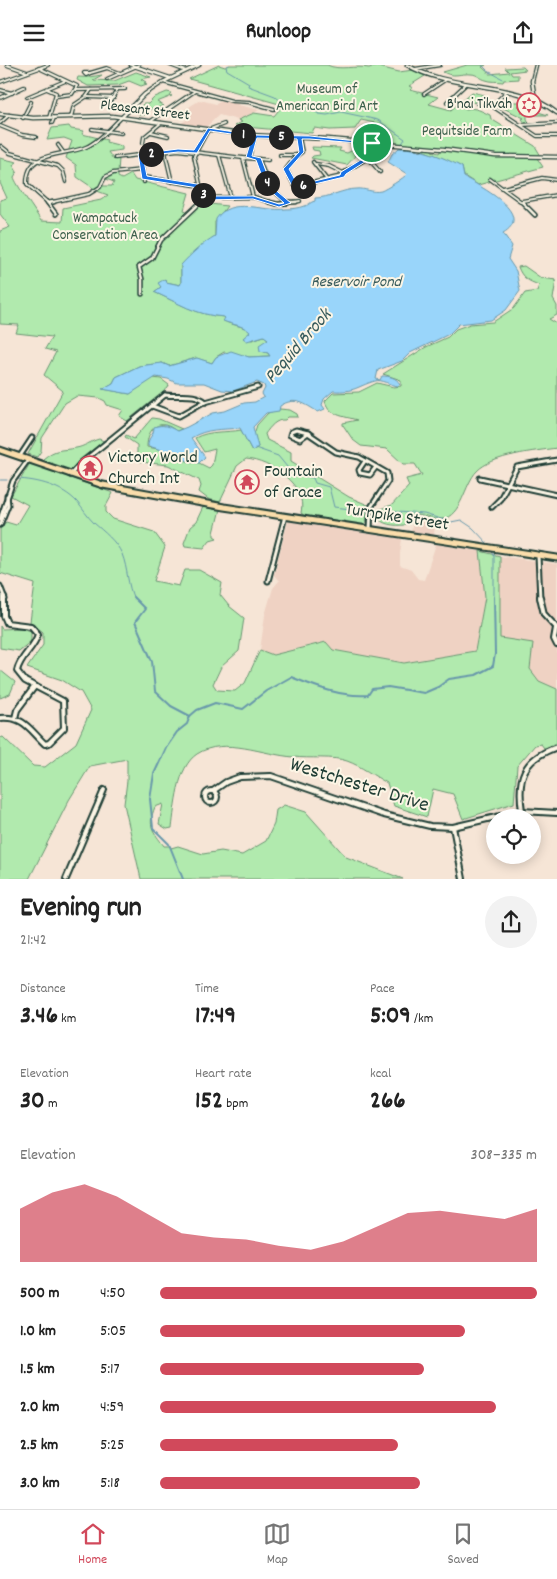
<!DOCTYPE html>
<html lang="en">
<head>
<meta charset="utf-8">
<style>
  :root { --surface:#fff; --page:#f2f2f2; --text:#222; --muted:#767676; --line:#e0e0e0; --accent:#d1495b }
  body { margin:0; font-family:Dekko,sans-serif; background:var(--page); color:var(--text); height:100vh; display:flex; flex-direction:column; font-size:19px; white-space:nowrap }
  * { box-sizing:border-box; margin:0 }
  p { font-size:16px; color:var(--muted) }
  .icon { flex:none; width:28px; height:28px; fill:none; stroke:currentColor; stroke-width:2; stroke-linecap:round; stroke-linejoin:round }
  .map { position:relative; height:814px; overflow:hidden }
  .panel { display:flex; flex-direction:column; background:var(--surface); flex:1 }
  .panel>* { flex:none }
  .tools { position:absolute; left:486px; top:744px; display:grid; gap:10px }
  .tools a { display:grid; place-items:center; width:55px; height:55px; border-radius:50%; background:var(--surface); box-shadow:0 2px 12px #0003; font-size:25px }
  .pin { position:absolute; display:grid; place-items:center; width:42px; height:42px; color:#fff; margin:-21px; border:2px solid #fff; border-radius:50%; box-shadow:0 1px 5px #0007 }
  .km { position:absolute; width:25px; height:25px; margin:-12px; border-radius:50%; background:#222; color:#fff; font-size:14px; line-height:25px; text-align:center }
  .round { display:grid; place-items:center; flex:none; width:52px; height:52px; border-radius:26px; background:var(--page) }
  .head { display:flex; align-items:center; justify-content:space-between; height:85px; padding:0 20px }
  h1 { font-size:28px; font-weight:800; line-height:38px }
  .figures { display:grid; grid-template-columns:repeat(3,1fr); gap:8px; height:85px; padding:5px 20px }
  .figures div { display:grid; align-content:center }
  .figures b { font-size:25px; font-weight:800 }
  .figures small { font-size:14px; font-weight:400 }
  .figures p { font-size:14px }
  .chart { height:140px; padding:10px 20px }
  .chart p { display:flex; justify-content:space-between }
  .chart svg { width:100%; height:90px; margin-top:5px; fill:var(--accent); opacity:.7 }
  ul { padding:0 20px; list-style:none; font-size:16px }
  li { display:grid; grid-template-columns:80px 60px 1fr; align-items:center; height:38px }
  li i { height:12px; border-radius:6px; background:var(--accent) }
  header { display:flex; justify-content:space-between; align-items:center; height:65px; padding:0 20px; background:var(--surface); font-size:22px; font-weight:800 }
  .dock { display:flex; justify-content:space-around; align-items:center; height:70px; border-top:1px solid var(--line); background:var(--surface); font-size:14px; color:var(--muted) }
  .dock a { display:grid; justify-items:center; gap:2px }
  .dock .current { color:var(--accent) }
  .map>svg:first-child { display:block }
  .built { fill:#efd2c3 }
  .green { fill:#b1eaae; stroke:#689471 }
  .water { fill:#99d5fa; stroke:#6898ab }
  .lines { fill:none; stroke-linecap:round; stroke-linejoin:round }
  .stream-far1 { stroke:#6898ab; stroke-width:1 }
  .stream { stroke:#6898ab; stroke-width:2 }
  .street-far3-casing { stroke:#1f3d34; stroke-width:4.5 }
  .street-far2-casing { stroke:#1f3d34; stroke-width:5.5 }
  .street-far1-casing { stroke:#1f3d34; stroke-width:7 }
  .street-casing { stroke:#1f3d34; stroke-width:8 }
  .secondary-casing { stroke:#1f3d34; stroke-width:5 }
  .primary-casing { stroke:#1f3d34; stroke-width:9 }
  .street-far3 { stroke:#fcf5e5; stroke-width:2 }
  .street-far2 { stroke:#fcf5e5; stroke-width:2.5 }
  .street-far1 { stroke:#fcf5e5; stroke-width:3 }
  .street { stroke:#fcf5e5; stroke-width:4 }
  .secondary { stroke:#fcf5e5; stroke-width:2.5 }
  .primary { stroke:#faddab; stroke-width:5 }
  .route { fill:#1a73e8; stroke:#fff; fill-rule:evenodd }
  .labels { text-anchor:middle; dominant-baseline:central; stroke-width:4; stroke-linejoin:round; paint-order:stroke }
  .far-park-label { font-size:15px; fill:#3c604c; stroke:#fcf5e5 }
  .far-poi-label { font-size:15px; fill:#1f3d34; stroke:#fcf5e5; text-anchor:end }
  .far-street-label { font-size:15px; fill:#1f3d34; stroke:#fcf5e5 }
  .far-water-label { font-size:16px; font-style:italic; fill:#375b5c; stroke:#fcf5e5 }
  .poi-label { font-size:18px; fill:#1f3d34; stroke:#fcf5e5; text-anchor:start }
  .street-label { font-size:18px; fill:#1f3d34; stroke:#fcf5e5 }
  .water-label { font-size:19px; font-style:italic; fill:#375b5c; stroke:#fcf5e5 }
  .near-street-label { font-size:21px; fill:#1f3d34; stroke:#fcf5e5 }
</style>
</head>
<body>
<header><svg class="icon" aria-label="menu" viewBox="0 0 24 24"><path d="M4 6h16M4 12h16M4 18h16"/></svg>Runloop<svg class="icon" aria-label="share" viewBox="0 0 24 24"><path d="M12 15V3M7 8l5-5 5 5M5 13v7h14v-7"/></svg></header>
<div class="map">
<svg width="557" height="814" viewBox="0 0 557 814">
  <rect width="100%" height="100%" fill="#f6e5d6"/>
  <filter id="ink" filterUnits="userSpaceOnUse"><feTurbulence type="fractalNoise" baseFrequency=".02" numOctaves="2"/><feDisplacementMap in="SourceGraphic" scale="10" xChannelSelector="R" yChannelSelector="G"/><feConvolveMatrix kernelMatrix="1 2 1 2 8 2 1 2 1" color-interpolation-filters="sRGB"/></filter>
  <g filter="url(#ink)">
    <g class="built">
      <polygon points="200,35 216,39 223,35 239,37 238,40 260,45 238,55 219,50 205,63 180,59 188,54 164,47 166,45 178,49"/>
      <polygon points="413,454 435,457 434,472 411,468"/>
      <polygon points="288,456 402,474 400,488 400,501 411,505 418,514 424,515 436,479 480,486 485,532 475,586 404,598 333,585 325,577 273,590 260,585 265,550 273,523 279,516 274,510"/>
      <polygon points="500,491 557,499 557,624 539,616 530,604 500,573"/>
    </g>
    <g class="green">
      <path d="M219,0L225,2L230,0H327C340,6 354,0 369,3L375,1L399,7L413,5L425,11L409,21L413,23L410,25L438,32L429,39L451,45L472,27L485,30L477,37L466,38L460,40L466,44C476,42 481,46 490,50L491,54L535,81L541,91H500L384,79L386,69L373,68L375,58L361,55L355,64L330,65L314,63L312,68L234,61L242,57L238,55L254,48L274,51L283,40L189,14Z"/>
      <path d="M467,0H486L482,2L490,9L509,7L505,3L523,2L526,5L510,7L512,10H518V14L504,15L503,17C497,16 491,17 486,15C481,14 477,9 471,9C460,8 454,13 443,7Z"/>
      <path d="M136,7L151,12L141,14L146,17L144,18L147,19L141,21L129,16L118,20L88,21L77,15L78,12C87,13 94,11 102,10L93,15L114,16Z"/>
      <polygon points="167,27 172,28 170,30 172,31 157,37 164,41 148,45 145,50 139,50 136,46 143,39 148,39 155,32"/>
      <polygon points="506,37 521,37 518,41 526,44 521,47 525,48 544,40 535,46 548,50 527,50 527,54 530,59 526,59 522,54 524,53 501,42"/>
      <polygon points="69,61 71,64 84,66 82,69 107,75 106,77 122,81 122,85 108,87 113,94 119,94 118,107 105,112 96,125 77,112 76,100 66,93 72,76 64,73 47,75 52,63"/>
      <polygon points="312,82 341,83 339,86 347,88 353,85 355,91 347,100 311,93 313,91 320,90 319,86 313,85"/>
      <polygon points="418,83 432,84 432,86 439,88 441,85 493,92 537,93 543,102 478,120 464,111 462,102"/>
      <path d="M0,93L17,97L13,100L17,107L14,112C15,118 36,147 41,156L62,157L63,143L101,135L108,130L97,126L101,121H112L114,117L106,114L118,108V112L122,114L131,109L135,115L189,128L184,145L192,148L202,138L227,141L215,157V171L181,200V218L180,220L166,217L165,214L161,222L154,227C179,238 196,250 224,252L226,253L224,256C233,261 243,260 251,267L243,273L252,275L264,271L268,274L264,287L268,288L270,291L249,292L224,287L216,292L212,298L196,293L169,301L162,298L139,301L116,312L113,318L103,324L130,329L153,313L161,314L169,320L168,323L127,356L119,351L123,345L107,340L105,336L99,333L77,331L65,338L42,373L41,386L37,392L28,389L63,326L44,310L56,287L45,284L52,272L16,268L19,260L0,259V166L10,162L0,149V135L7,133L0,118Z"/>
      <path d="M524,201L541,213L556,215L553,234L557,241V250L549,254L557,259V383C536,386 492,390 477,406C464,419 462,451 442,454C433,456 422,449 412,450L404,460C394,461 382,460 376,451L380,444L392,440L409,421L406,414L422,410L415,399H403L387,384L361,381L353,375L343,360V358L357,355C344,351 329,351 325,336L333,328L359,327L377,318L394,322L401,321V315L383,309L426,282L448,272L456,264L470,259L493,257L514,243L525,228L537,226L539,220C528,216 522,213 518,202Z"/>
      <path d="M280,344L290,345L297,349L298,352H288L285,355C276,354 270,362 265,369L267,375L291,387V396L349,432L368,440L366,458L361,460L305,451L301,448C308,420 270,396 246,394L237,401L220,437L208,434L199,427L201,421L199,415L168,400L141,397L133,393L137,388V380L125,372L126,370L134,374L152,353L159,354L182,364L176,366C160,352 147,363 147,382L164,385L187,396L199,398L209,403L212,400L215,384L204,387L195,373C210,365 226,368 241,365L252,386L258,382L254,369L257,360L268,348Z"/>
      <path d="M99,374L104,376L79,395L70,406L43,396V394C56,383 60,386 76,383C84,382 91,376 99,374Z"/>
      <path d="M30,398L113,428L106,441V447L113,454L154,467L165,482L154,516L179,521L185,505H199L222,518L220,530L229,541L244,553L239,586L221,602L213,619L217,625L235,626L245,618L260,585L273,590L326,577L333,585L404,598L475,586L485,532L480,486L500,491V573L533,578L530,604L539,616L557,624V680L544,683L541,679L535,680L517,701L514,738L463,754L453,729L433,724L427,752L394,741L387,718C374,711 361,701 347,696C334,691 308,694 294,692C263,690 225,671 197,689C177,702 175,742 172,763L167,764L159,759L163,739L155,742C147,761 153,766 164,781H170L171,783L178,781L203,789L221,786L242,790L266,776L274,759L276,745L284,740L306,747L346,792L403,814H141L124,739L127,716V694L90,701L69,735L29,814H0V673L3,672L33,701L45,702L76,678L91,645L81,627L62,615L27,603L43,580V567L30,557L35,519L0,508V464L6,457L16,460L28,440L11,431Z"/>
      <polygon points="203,442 220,444 214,468 214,471 217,473 210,475 204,483 185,481 184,478 190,462 196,457"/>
      <polygon points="0,561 2,564 22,563 31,566 31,576 19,586 0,583"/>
      <polygon points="0,605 15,617 10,629 0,633"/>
    </g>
    <path class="water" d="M399,83C422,83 441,91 462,102L464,112C479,121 536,149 503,168L512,181L508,194L516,206L520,226L506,245L491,255L459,259L449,269L410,288L402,296L378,305L376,314L380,315L382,311C389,311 396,312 400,319L398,321C391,320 382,314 375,316C355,322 356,327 333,326L324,334L322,340L325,344L318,347C305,339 295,331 280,341L279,346L266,348L253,362L258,382L252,386L240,363C222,365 207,363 191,373L205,392L199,398C181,396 166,385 148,381C147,373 154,371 154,362C163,359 168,361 177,366L187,362L213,348L225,346L244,338L255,337L264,332L262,329L265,323L264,320L257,317L233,326L222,325L204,318H177L168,314L156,312L130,329L102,324L113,318L116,312L139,301L162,298L169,301L197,293L212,298L216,292L231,286L249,292L270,291L268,288L260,286L259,280L268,274L264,271L247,276L243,273L250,267C243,260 233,260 223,256L225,253L224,252C195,250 179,238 154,227L161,222L158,218L165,214L166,217L180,220L181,218V200C191,189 203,178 215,171L216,154C231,131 261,147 286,144C292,144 300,143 305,141C309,140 310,137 315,136V133C329,133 343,124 357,124C365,123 372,128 381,126C386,124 404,113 407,109L388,97L392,89Z"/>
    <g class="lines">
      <g class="stream-far1">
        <polyline points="229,0 226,2 227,5 249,18 248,21 275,31 288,43 310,44 319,49 327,50 341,47 378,55 405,74 401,80"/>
        <polyline points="482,0 488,6 503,14"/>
        <polyline points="255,383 278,391 292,408 313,413 315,418 329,422 334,442 368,446"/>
        <path d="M17,414C38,415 62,421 77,437C83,444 87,451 94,458C104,467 116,476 122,489C128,504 127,520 134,534"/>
        <polyline points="0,415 7,415"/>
        <polyline points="373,445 424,449 451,457 461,455 473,463 488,479"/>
        <polyline points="491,485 494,490 494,534"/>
      </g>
      <g class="stream">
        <polyline points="133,532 145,544 135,557 152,596 155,626 171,641 190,651"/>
        <path d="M183,814L169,779L153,763L150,734L154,709L166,683L177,667L187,659L190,651L197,645L215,638L243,644L266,626L291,612C316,622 341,632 368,630L372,624L388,622L424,628L438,622L449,614L476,610L493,601L495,589L494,532"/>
      </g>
      <g class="street-far3-casing">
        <g id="street-far3">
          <polyline points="7,0 27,7"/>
          <polyline points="170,0 186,6"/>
          <polyline points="39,3 77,21 72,29 57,31"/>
          <polyline points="415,4 440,0"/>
          <polygon points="84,8 90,8 86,10"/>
          <polyline points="90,8 107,3 120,8"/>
          <polyline points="107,14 139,0"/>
          <polyline points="0,17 48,0"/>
          <polyline points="163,17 232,36 249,37 274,44"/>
          <polyline points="47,24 56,28 49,53"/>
          <polyline points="0,25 12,28"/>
          <polyline points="76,25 125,24"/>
          <polyline points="507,26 492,41 537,71 557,71"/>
          <polyline points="424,29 445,15"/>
          <polyline points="27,32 65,16"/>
          <polyline points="88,32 114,33"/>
          <polyline points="0,33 24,22"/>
          <polyline points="110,37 117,25"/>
          <polyline points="447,37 466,19"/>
          <polyline points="477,38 492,41"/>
          <polyline points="71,52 74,40 86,32 91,25"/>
          <polyline points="23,53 31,37"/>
          <polyline points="151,56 195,26"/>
          <polyline points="0,58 9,50"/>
          <polyline points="52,58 54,53"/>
          <polyline points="521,60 557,58"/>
          <polyline points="0,61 22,70 36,72"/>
          <polyline points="92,64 121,68"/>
          <polygon points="368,64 371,65 367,66"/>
          <polyline points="151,67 168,71"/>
          <polyline points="299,72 302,87 295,92 286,104 294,120 298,121 342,111 343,108 366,94 365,88 372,78"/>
          <polyline points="143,78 144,72 161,58"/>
          <polyline points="367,78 369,66"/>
          <polyline points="58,80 63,87"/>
          <polyline points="1,81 10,88 58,101 63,106 66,117"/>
          <polyline points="165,87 172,117"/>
          <polyline points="140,90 144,117"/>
          <polyline points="219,90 231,133"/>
          <polyline points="280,90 297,90"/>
          <polyline points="249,92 255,71"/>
          <polyline points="367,92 380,107"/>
          <polyline points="115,93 178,85 243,93"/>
          <polyline points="259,94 268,95"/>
          <polyline points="313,97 327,115"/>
          <polyline points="316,99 329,101 343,108"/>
          <polyline points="144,112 201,121"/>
          <polyline points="490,114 523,138"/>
          <polyline points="503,123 542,113 557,115"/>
          <path d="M253,132L243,93L259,94C265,113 271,126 288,138"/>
          <polyline points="203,133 254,132 272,138"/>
          <polyline points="522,136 557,130"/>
          <polyline points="48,138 89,129 100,122 105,112 113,108 142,105"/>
          <path d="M48,138L27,119C26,84 63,92 86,82C100,76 111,62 122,52"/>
          <polyline points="200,138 203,133 194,91 208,65 224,59"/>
          <polyline points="288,138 300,136"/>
        </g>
      </g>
      <g class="street-far2-casing">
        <g id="street-far2">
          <polyline points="47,137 56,149"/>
          <polyline points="269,137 277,139 288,138"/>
          <polyline points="286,137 296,137"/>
          <polyline points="522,137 535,150"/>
          <polyline points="48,138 54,137"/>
          <polyline points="142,229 142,214 139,202 152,193 161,175 201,137"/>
        </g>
      </g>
      <g class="street-far1-casing">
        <g id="street-far1">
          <path d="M165,330C179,332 195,327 206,337"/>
          <polyline points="152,341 179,351 202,338 258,322"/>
          <polygon points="296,365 308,368 300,374 290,370 291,367"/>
          <polyline points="308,368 336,387 359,392 387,408 388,416 371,442 370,464"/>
          <polyline points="20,391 32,373"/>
          <polyline points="365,396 359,405 360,408 370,410 376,402"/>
          <polyline points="70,410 80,399 165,330"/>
          <polyline points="480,413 557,430"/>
          <polyline points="492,442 500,434 517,402 557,395"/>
          <polyline points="0,454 13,416 28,395"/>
          <polyline points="0,460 8,440 7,431"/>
          <polyline points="538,491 540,534"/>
          <polyline points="268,516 285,451"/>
          <polyline points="0,521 5,534"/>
        </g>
      </g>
      <g class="street-casing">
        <g id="street">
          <polyline points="540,532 544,549 557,563"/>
          <polyline points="556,563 554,574 557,580"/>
          <path d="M0,653C24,651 29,664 45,679L49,678L64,663L63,636L25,616L17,606C20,591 34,584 38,569L31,561L7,558L4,551V532"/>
          <polyline points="15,653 17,645 35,621"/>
          <circle cx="211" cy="732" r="6"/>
          <polyline points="213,726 226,717 240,712 271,711 384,750 430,761 453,762 522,746 557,748"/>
          <path d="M522,746C517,712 523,694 557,682"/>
          <polyline points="453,762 463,814"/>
          <polyline points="66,814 104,725"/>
        </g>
      </g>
      <g class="secondary-casing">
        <g id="secondary">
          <polyline points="131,0 170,13"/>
          <path d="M407,0C453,27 514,14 557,48"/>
          <polyline points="535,35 532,16 536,0"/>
          <polyline points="0,49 33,53 112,51 248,70 328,74 443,84 495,91 557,92"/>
          <polyline points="122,52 145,29 163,17 199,0"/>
        </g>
      </g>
      <g class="primary-casing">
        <polyline id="primary" points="0,385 103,420 224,442 557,493"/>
      </g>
      <use href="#street-far3" class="street-far3"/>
      <use href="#street-far2" class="street-far2"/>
      <use href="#street-far1" class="street-far1"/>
      <use href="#street" class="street"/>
      <use href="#secondary" class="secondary"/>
      <use href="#primary" class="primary"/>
    </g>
  </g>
  <path class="route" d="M208,63L255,70L310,71L375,78L367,88L368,95L346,109L344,112L298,123L292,121L283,104L299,87L297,74L257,73L252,91L261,93L272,122L291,138L279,142L253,134L203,135L201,133L198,123L142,114L138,89L178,84L194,85ZM210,66L252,72L246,92L256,95L266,122L284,138L279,139L253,131H206L203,120L147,111L143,91L178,87L197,88ZM302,74H310L368,79L362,88L364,93L341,107L340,110L298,120L289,104L304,87Z"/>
  <defs>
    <g id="synagogue-ring" transform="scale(1.25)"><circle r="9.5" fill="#fcf5e5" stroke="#d1495b" stroke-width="1.5"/><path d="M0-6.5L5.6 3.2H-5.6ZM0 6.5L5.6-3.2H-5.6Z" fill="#d1495b"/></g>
    <g id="temple-ring" transform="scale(1.25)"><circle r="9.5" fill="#fcf5e5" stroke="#d1495b" stroke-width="1.5"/><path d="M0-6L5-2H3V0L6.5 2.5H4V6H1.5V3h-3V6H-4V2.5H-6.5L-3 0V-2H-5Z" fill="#d1495b"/></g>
  </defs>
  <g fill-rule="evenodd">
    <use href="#synagogue-ring" x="529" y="40"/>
    <use href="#temple-ring" x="90" y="403"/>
    <use href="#temple-ring" x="247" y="417"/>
  </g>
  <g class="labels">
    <g class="far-park-label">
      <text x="327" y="25">Museum of<tspan x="327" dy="17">American Bird Art</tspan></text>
      <text x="467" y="67">Pequitside Farm</text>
      <text x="105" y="154">Wampatuck<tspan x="105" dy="17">Conservation Area</tspan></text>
    </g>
    <g class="far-poi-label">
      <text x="512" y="40">B'nai Tikvah</text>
    </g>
    <g class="far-street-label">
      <text transform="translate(145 46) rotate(7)">Pleasant Street</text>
    </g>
    <g class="far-water-label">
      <text x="356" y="217">Reservoir Pond</text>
    </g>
    <g class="poi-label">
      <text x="108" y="393">Victory World<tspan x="108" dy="21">Church Int</tspan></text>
      <text x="264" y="407">Fountain<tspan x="264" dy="21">of Grace</tspan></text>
    </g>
    <g class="street-label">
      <text transform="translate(397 453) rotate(9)">Turnpike Street</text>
    </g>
    <g class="water-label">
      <text transform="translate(299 282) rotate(-49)">Pequid Brook</text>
    </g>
    <g class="near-street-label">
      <text transform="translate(359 721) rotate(17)">Westchester Drive</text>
    </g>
  </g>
</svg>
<div class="tools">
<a><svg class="icon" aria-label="locate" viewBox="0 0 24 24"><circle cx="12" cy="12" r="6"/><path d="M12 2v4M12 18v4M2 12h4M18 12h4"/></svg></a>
</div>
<div class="pin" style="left:372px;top:78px;background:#1e9e55"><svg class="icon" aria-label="arrive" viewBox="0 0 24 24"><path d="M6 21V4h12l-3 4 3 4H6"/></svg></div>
<b class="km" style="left:243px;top:70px">1</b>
<b class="km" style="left:151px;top:89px">2</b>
<b class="km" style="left:203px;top:130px">3</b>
<b class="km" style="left:267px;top:118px">4</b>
<b class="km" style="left:281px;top:72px">5</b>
<b class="km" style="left:303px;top:121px">6</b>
</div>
<section class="panel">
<div class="head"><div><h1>Evening run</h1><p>21:42</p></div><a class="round"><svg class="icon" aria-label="share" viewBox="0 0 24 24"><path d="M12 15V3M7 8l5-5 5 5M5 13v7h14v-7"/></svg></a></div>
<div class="figures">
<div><p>Distance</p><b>3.46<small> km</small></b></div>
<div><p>Time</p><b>17:49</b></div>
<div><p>Pace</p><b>5:09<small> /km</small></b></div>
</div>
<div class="figures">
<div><p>Elevation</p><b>30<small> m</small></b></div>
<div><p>Heart rate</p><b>152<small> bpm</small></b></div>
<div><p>kcal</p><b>266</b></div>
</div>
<div class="chart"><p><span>Elevation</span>308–335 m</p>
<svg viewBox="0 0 160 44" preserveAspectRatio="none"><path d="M0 44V18L10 10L20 6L30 12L40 21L50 30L60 32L70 33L80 36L90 38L100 34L110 27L120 20L130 19L140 21L150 23L160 18V44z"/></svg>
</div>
<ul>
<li><b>500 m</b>4:50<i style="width:100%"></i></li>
<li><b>1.0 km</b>5:05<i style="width:81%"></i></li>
<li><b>1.5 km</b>5:17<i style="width:70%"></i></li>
<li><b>2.0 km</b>4:59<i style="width:89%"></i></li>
<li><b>2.5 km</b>5:25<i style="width:63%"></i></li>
<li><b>3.0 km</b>5:18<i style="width:69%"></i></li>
</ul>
</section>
<nav class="dock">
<a class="current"><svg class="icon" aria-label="home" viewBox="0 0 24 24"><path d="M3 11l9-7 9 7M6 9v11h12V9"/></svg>Home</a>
<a><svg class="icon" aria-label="map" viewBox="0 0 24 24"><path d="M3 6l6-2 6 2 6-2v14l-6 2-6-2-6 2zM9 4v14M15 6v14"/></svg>Map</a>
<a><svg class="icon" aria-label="saved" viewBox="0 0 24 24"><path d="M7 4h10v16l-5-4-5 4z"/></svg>Saved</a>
</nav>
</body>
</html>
